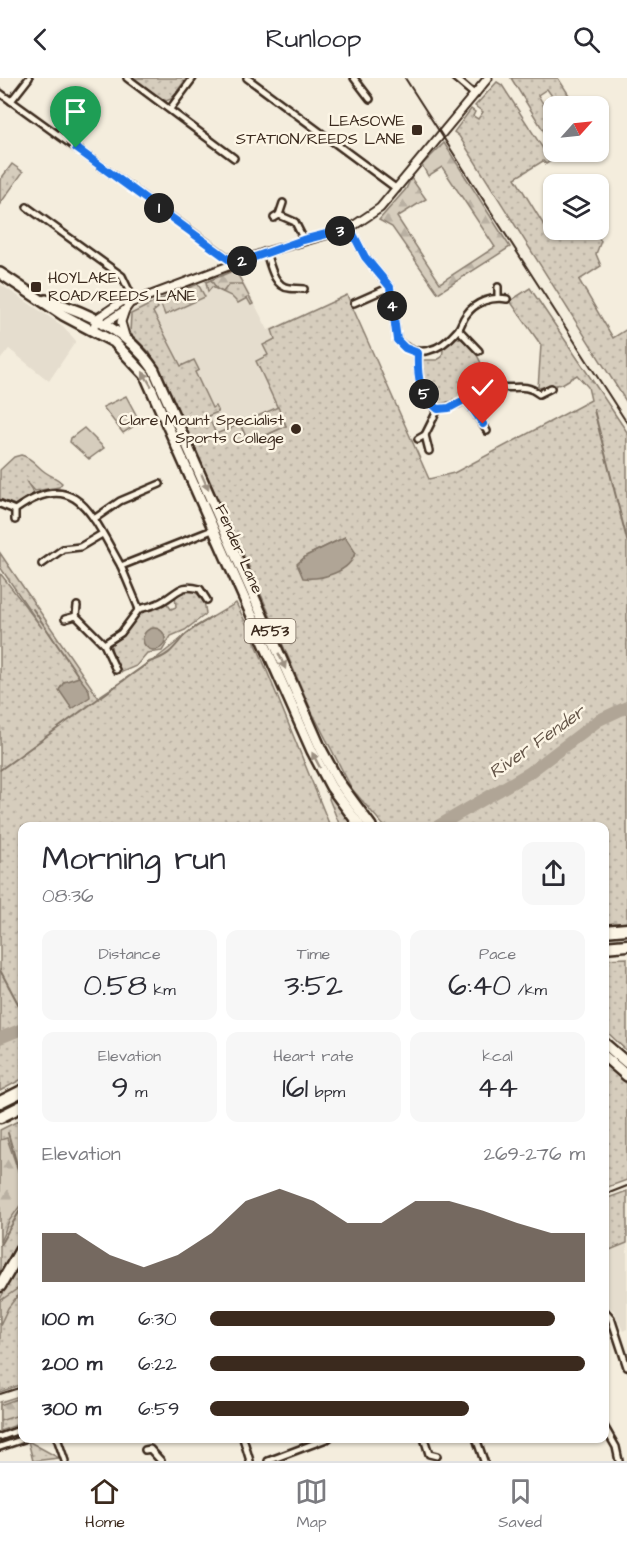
<!DOCTYPE html>
<html lang="en">
<head>
<meta charset="utf-8">
<style>
  :root { --surface:#fff; --page:#f7f7f7; --text:#2b2b33; --muted:#7c7c81; --line:#e1e1e2; --accent:#3b2a1e }
  body { margin:0; font-family:"Architects Daughter",sans-serif; background:var(--page); color:var(--text); height:100vh; display:flex; flex-direction:column; font-size:22px; white-space:nowrap }
  * { box-sizing:border-box; margin:0 }
  p { font-size:20px; color:var(--muted) }
  .icon { flex:none; width:33px; height:33px; fill:none; stroke:currentColor; stroke-width:2; stroke-linecap:round; stroke-linejoin:round }
  .map { position:relative; flex:1; overflow:hidden }
  .drawer { position:absolute; left:18px; top:744px; width:591px; height:621px; display:flex; flex-direction:column; background:var(--surface); border-radius:12px; box-shadow:0 2px 4px #0004 }
  .drawer>* { flex:none }
  .needle { width:39px; rotate:63deg }
  .fabs { position:absolute; left:543px; top:18px; display:grid; gap:12px }
  .fabs a { display:grid; place-items:center; width:66px; height:66px; border-radius:12px; background:var(--surface); box-shadow:0 2px 4px #0004; font-size:30px }
  .pin { position:absolute; display:grid; place-items:center; width:51px; height:51px; color:#fff; margin:-62px -26px; border-radius:50% 50% 50% 0; rotate:-45deg; box-shadow:0 0 6px #0007 }
  .pin .icon { rotate:45deg }
  .km { position:absolute; width:30px; height:30px; margin:-15px; border-radius:50%; background:#222; color:#fff; font-size:16px; line-height:30px; text-align:center }
  .round { display:grid; place-items:center; flex:none; width:63px; height:63px; border-radius:12px; background:var(--page) }
  .head { display:flex; align-items:center; justify-content:space-between; height:102px; padding:0 24px }
  h1 { font-size:33px; font-weight:600; line-height:45px }
  .metrics { display:grid; grid-template-columns:repeat(3,1fr); gap:9px; height:102px; padding:6px 24px }
  .metrics div { display:grid; align-content:center; border-radius:12px; background:var(--page); text-align:center }
  .metrics b { font-size:30px; font-weight:600 }
  .metrics small { font-size:16px; font-weight:400 }
  .metrics p { font-size:16px }
  .chart { height:168px; padding:12px 24px }
  .chart p { display:flex; justify-content:space-between }
  .chart svg { width:100%; height:108px; margin-top:6px; fill:var(--accent); opacity:.7 }
  ul { padding:0 24px; list-style:none; font-size:20px }
  li { display:grid; grid-template-columns:96px 72px 1fr; align-items:center; height:45px }
  li i { height:15px; border-radius:8px; background:var(--accent) }
  header { display:flex; justify-content:space-between; align-items:center; height:78px; padding:0 24px; background:var(--surface); font-size:27px; font-weight:600 }
  .dock { display:flex; justify-content:space-around; align-items:center; height:84px; border-top:2px solid var(--line); background:var(--surface); font-size:16px; color:var(--muted) }
  .dock a { display:grid; justify-items:center; gap:3px }
  .dock .active { color:var(--accent) }
  .map>svg:first-child { display:block }
  .built { fill:#e5ddce }
  .green { fill:url(#green-dots); stroke:#887c6e; stroke-width:1.5; fill-rule:evenodd }
  .forest { fill:url(#forest-firs); stroke:#887c6e; stroke-width:1.5 }
  .pitch { fill:#d6cdbd; stroke:#887c6e; stroke-width:1.5 }
  .water { fill:#b0a596; stroke:#817466; stroke-width:1.5 }
  .lines { fill:none; stroke-linecap:round; stroke-linejoin:round }
  .stream { stroke:#817466; stroke-width:2 }
  .river { stroke:#b0a596; stroke-width:12 }
  .minor-casing { stroke:#3b2a1e; stroke-width:10 }
  .tertiary-casing { stroke:#3b2a1e; stroke-width:11 }
  .primary-casing { stroke:#3b2a1e; stroke-width:14 }
  .motorway-casing { stroke:#3b2a1e; stroke-width:15 }
  .minor { stroke:#fcf5e5; stroke-width:5 }
  .tertiary { stroke:#fcf5e5; stroke-width:7 }
  .primary { stroke:#fcf5e5; stroke-width:9 }
  .motorway { stroke:#fcf5e5; stroke-width:10 }
  .rail { stroke:#3b2a1e; stroke-width:2 }
  .oneway { fill:#9c9082 }
  .route-casing { stroke:#fff; stroke-width:12 }
  .route { stroke:#1a73e8; stroke-width:8 }
  .poi-dot { fill:#3b2a1e; stroke:#fcf5e5; stroke-width:2 }
  .labels { text-anchor:middle; dominant-baseline:central; stroke-width:5; stroke-linejoin:round; paint-order:stroke }
  .shield { fill:#fcf5e5; stroke:#75675a; stroke-width:1.5 }
  .shield-label { font-size:15px; font-weight:bold; fill:#3b2a1e }
  .poi-label { font-size:16px; fill:#3b2a1e; stroke:#fcf5e5; text-anchor:end }
  .street-label { font-size:16px; fill:#3b2a1e; stroke:#fcf5e5 }
  .water-label { font-size:18px; font-style:italic; fill:#645548; stroke:#fcf5e5 }
</style>
</head>
<body>
<header><svg class="icon" aria-label="back" viewBox="0 0 24 24"><path d="M15 5l-7 7 7 7"/></svg>Runloop<svg class="icon" aria-label="search" viewBox="0 0 24 24"><circle cx="10" cy="10" r="6"/><path d="M15 15l6 6"/></svg></header>
<div class="map">
<svg width="627" height="1383" viewBox="0 0 627 1383">
  <defs>
    <pattern id="green-dots" width="8" height="8" patternUnits="userSpaceOnUse" patternTransform="scale(1.5)"><rect width="8" height="8" fill="#d6cdbd"/><path d="M2 2h.1M6 6h.1" fill="none" stroke="#b9b0a2" stroke-width="1.8" stroke-linecap="round"/></pattern>
    <pattern id="forest-firs" width="22" height="20" patternUnits="userSpaceOnUse" patternTransform="scale(1.5)"><rect width="22" height="20" fill="#d6cdbd"/><path d="M5 1l3.5 6h-7zM16 11l3.5 6h-7z" fill="#b9b0a2"/></pattern>
  </defs>
  <rect width="100%" height="100%" fill="#f4eddd"/>
  <filter id="ink" filterUnits="userSpaceOnUse"><feTurbulence type="fractalNoise" baseFrequency=".0167" numOctaves="2"/><feDisplacementMap in="SourceGraphic" scale="12" xChannelSelector="R" yChannelSelector="G"/><feConvolveMatrix kernelMatrix="1 2 1 2 8 2 1 2 1" color-interpolation-filters="sRGB"/></filter>
  <g filter="url(#ink)">
    <g class="built">
      <polygon points="236,190 268,252 347,217 279,494 255,511 164,303 145,270 128,254 130,233 195,205 200,210 205,202"/>
      <polygon points="0,206 63,248 76,263 49,303 9,271 0,282"/>
      <polygon points="627,1130 627,1251 623,1253 614,1233 605,1226 605,1138"/>
    </g>
    <g class="green">
      <polygon points="132,0 187,0 171,21 166,23"/>
      <polygon points="511,0 558,0 576,28 559,28 547,11 538,17 553,43 553,68"/>
      <polygon points="497,4 502,7 551,83 546,86 543,83 515,100 545,149 553,144 554,152 592,152 601,163 596,176 601,188 579,202 613,260 627,251 627,325 459,58 454,54 471,31 475,34 473,38 478,41 483,34 475,28"/>
      <polygon points="12,86 23,94 0,126 0,102"/>
      <polygon points="235,192 253,226 251,227 247,220 238,225 231,218 212,209 208,214 206,204"/>
      <polygon points="198,206 205,219 165,237 159,222"/>
      <path d="M530,210L627,354V626L587,648L516,701L430,748H384L352,711L312,634L246,482L150,275L130,255L131,236L155,224L158,230L153,234L181,288L194,282L199,292L195,294L212,330L215,328L218,334L208,338L216,356L240,346L249,365L286,348L256,283L268,277L263,267L275,261L272,252L347,217L429,401L454,395L591,322L588,309L577,297L562,306L538,310L541,267L510,223ZM345,459L355,474L354,478H306Z"/>
      <path d="M456,259C474,264 484,287 486,305L483,308L471,304L464,309L468,317L443,328C424,323 420,299 423,282H437L442,279L443,272L439,271Z"/>
      <path d="M21,377C33,380 36,388 45,394C52,399 56,399 62,405L59,409L35,413L26,403L34,415L15,427L0,421V392L14,379Z"/>
      <polygon points="0,475 98,619 158,579 197,548 236,525 256,566 330,748 22,748 22,949 0,959 0,495 42,550 0,489"/>
      <polygon points="192,511 204,522 206,536 185,552 171,558 162,573 147,575 136,588 122,594 112,578 111,565 124,556 136,537 166,524 171,531 176,529 175,517 181,512"/>
      <polygon points="627,632 627,845 605,846 604,748 443,748 502,716 602,645"/>
      <polygon points="330,717 354,748 340,748 329,721"/>
      <polygon points="627,880 627,973 605,952 604,881"/>
      <polygon points="22,952 22,1001 0,1013 0,961"/>
      <polygon points="604,986 627,1006 627,1102 605,1110"/>
      <polygon points="22,1041 22,1155 0,1198 0,1052"/>
      <polygon points="627,1113 627,1165 605,1174 605,1121"/>
      <polygon points="22,1180 22,1306 0,1314 0,1221"/>
      <polygon points="22,1317 22,1345 0,1353 0,1324"/>
      <polygon points="28,1363 59,1380 33,1383"/>
    </g>
    <g class="forest">
      <polygon points="444,65 510,169 438,215 392,149 379,142 406,111 411,100 426,121 397,139 440,205 495,169 442,89 428,98 422,87"/>
      <polygon points="235,192 243,206 229,206 223,214 217,211 211,202"/>
      <polygon points="7,1060 22,1104 22,1125 9,1143 0,1164 0,1062"/>
      <polygon points="20,1209 22,1212 8,1230 0,1247 0,1223"/>
      <polygon points="22,1319 22,1336 0,1343 0,1327"/>
    </g>
    <g class="pitch">
      <polygon points="126,318 140,344 123,355 103,329"/>
      <polygon points="278,329 286,348 249,365 240,346"/>
      <polygon points="84,350 104,370 89,381 70,364 71,360"/>
    </g>
    <g class="water">
      <path d="M345,459L355,474C351,494 321,502 303,500L297,486L306,478Z"/>
      <circle cx="154" cy="561" r="11"/>
      <polygon points="79,599 89,612 90,619 72,631 59,612 64,604"/>
    </g>
    <g class="lines">
      <g class="stream">
        <polyline points="594,332 627,462"/>
        <polyline points="33,531 79,599"/>
        <path d="M0,692L149,584C167,579 172,573 183,559C190,551 203,545 212,539"/>
        <polyline points="0,892 22,933"/>
        <polyline points="8,1055 22,1104"/>
        <polyline points="0,1167 22,1129"/>
      </g>
      <g class="river">
        <polyline points="438,748 529,695 599,642 627,629"/>
        <polyline points="0,960 22,951"/>
      </g>
      <g class="minor-casing">
        <g id="minor">
          <polyline points="127,0 234,80"/>
          <polyline points="247,0 397,111"/>
          <polyline points="354,0 370,21"/>
          <polyline points="455,0 475,17"/>
          <polyline points="0,15 235,185"/>
          <polyline points="11,23 29,0"/>
          <polyline points="170,31 193,0"/>
          <polyline points="27,129 122,198 134,223"/>
          <polyline points="279,137 283,125"/>
          <polyline points="274,140 279,137 295,144 304,162"/>
          <path d="M350,150L365,179L390,209L397,262C417,282 440,273 457,253C461,249 462,242 466,237C475,224 492,218 507,221"/>
          <path d="M266,174C270,186 274,209 289,210C294,211 298,210 304,211"/>
          <polyline points="498,209 498,219"/>
          <polyline points="354,225 390,209"/>
          <polyline points="459,252 479,273"/>
          <path d="M418,275C417,297 419,316 438,331L458,326L494,305C508,316 522,302 539,316L551,310"/>
          <polyline points="489,296 494,305"/>
          <polyline points="466,321 487,353"/>
          <polyline points="425,357 438,331"/>
          <polyline points="418,361 425,357 429,373"/>
          <path d="M0,426L15,432C77,387 93,440 121,488"/>
          <polyline points="94,441 120,423 160,406"/>
          <polyline points="15,442 15,432"/>
          <polyline points="42,486 63,471 80,469 102,456"/>
          <path d="M139,531C148,529 159,526 166,521C180,512 182,506 200,511L207,522"/>
          <polyline points="76,538 77,528"/>
          <polyline points="65,541 76,538 104,566 121,555 139,531 121,488 215,451"/>
          <polyline points="104,566 116,592"/>
          <polyline points="604,1232 611,1240 627,1289"/>
          <polyline points="604,1348 616,1369 619,1383"/>
          <polyline points="0,1359 22,1351"/>
          <polyline points="57,1360 65,1383"/>
          <polyline points="243,1360 250,1383"/>
          <polyline points="424,1360 429,1376 437,1378"/>
          <polyline points="476,1360 484,1383"/>
          <polyline points="0,1369 24,1361"/>
          <polyline points="145,1372 150,1371 161,1383"/>
          <polyline points="268,1383 329,1360"/>
        </g>
      </g>
      <g class="tertiary-casing">
        <g id="tertiary">
          <polyline points="102,247 125,232 130,225"/>
          <polyline points="93,253 96,241 123,223 130,225 266,174 350,150 380,130 488,0"/>
          <polyline points="125,258 121,244 125,232"/>
        </g>
      </g>
      <g class="primary-casing">
        <g id="primary">
          <polyline points="0,195 63,237 114,264 145,297 312,673 331,709 360,748"/>
          <path d="M46,222C90,235 128,253 154,292L321,671L338,703L371,748"/>
          <polyline points="604,965 627,985"/>
          <polyline points="604,978 627,998"/>
        </g>
      </g>
      <g class="motorway-casing">
        <g id="motorway">
          <polyline points="604,853 627,851"/>
          <polyline points="604,869 627,867"/>
          <polyline points="0,1024 22,1013"/>
          <polyline points="0,1039 22,1028"/>
          <polyline points="0,1208 22,1170"/>
        </g>
      </g>
      <use href="#minor" class="minor"/>
      <use href="#tertiary" class="tertiary"/>
      <use href="#primary" class="primary"/>
      <use href="#motorway" class="motorway"/>
      <g class="rail">
        <polyline points="405,0 627,345"/>
        <polyline points="604,1117 627,1108"/>
        <polyline points="0,1316 22,1309"/>
      </g>
    </g>
    <defs><path id="oneway-solid" d="M-6-.8H1V-3.2L6.5 0L1 3.2V.8H-6Z" transform="scale(1.5)"/></defs>
    <g class="oneway">
      <use href="#oneway-solid" transform="translate(147 301) rotate(-121)"/>
      <use href="#oneway-solid" transform="translate(205 404) rotate(66)"/>
      <use href="#oneway-solid" transform="translate(282 583) rotate(66)"/>
      <use href="#oneway-solid" transform="translate(316 682) rotate(-118)"/>
    </g>
  </g>
  <g class="lines" filter="url(#ink)">
    <g class="route-casing">
      <path id="route" d="M76,70L235,186L303,162L350,150L365,179L390,209L397,262L405,270L418,275C417,297 419,317 438,331L449,330L466,321L483,346"/>
    </g>
    <use href="#route" class="route"/>
  </g>
  <g class="poi-dot">
    <rect x="411" y="46" width="12" height="12" rx="3"/>
    <rect x="30" y="203" width="12" height="12" rx="3"/>
    <circle cx="296" cy="351" r="6"/>
  </g>
  <g class="labels">
    <rect class="shield" x="244.5" y="541" width="51" height="24" rx="4.5"/>
    <g class="shield-label">
      <text x="270" y="553">A553</text>
    </g>
    <g class="poi-label">
      <text x="405" y="43">LEASOWE<tspan x="405" dy="18">STATION/REEDS LANE</tspan></text>
      <text x="48" y="200" text-anchor="start">HOYLAKE<tspan x="48" dy="18">ROAD/REEDS LANE</tspan></text>
      <text x="284" y="342">Clare Mount Specialist<tspan x="284" dy="18">Sports College</tspan></text>
    </g>
    <g class="street-label">
      <text transform="translate(239 471) rotate(66)">Fender Lane</text>
    </g>
    <g class="water-label">
      <text transform="translate(537 664) rotate(-35)">River Fender</text>
    </g>
  </g>
</svg>
<div class="fabs">
<a><svg class="needle" viewBox="-14 -14 28 28"><path d="M0-13l5 13h-10z" fill="#e53935"/><path d="M0 13l5-13h-10z" fill="#7c7c81"/></svg></a>
<a><svg class="icon" aria-label="layers" viewBox="0 0 24 24"><path d="M12 4l9 5-9 5-9-5zM3 14l9 5 9-5"/></svg></a>
</div>
<div class="pin" style="left:76px;top:70px;background:#1e9e55"><svg class="icon" aria-label="arrive" viewBox="0 0 24 24"><path d="M6 21V4h12l-3 4 3 4H6"/></svg></div>
<div class="pin" style="left:483px;top:346px;background:#d93025"><svg class="icon" aria-label="check" viewBox="0 0 24 24"><path d="M5 12l5 5 9-10"/></svg></div>
<b class="km" style="left:159px;top:130px">1</b>
<b class="km" style="left:242px;top:183px">2</b>
<b class="km" style="left:340px;top:153px">3</b>
<b class="km" style="left:392px;top:228px">4</b>
<b class="km" style="left:424px;top:316px">5</b>
<section class="drawer">
<div class="head"><div><h1>Morning run</h1><p>08:36</p></div><a class="round"><svg class="icon" aria-label="share" viewBox="0 0 24 24"><path d="M12 15V3M7 8l5-5 5 5M5 13v7h14v-7"/></svg></a></div>
<div class="metrics">
<div><p>Distance</p><b>0.58<small> km</small></b></div>
<div><p>Time</p><b>3:52</b></div>
<div><p>Pace</p><b>6:40<small> /km</small></b></div>
</div>
<div class="metrics">
<div><p>Elevation</p><b>9<small> m</small></b></div>
<div><p>Heart rate</p><b>161<small> bpm</small></b></div>
<div><p>kcal</p><b>44</b></div>
</div>
<div class="chart"><p><span>Elevation</span>269–276 m</p>
<svg viewBox="0 0 160 44" preserveAspectRatio="none"><path d="M0 44V24L10 24L20 33L30 38L40 33L50 24L60 11L70 6L80 11L90 20L100 20L110 11L120 11L130 15L140 20L150 24L160 24V44z"/></svg>
</div>
<ul>
<li><b>100 m</b>6:30<i style="width:92%"></i></li>
<li><b>200 m</b>6:22<i style="width:100%"></i></li>
<li><b>300 m</b>6:59<i style="width:69%"></i></li>
</ul>
</section>
</div>
<nav class="dock">
<a class="active"><svg class="icon" aria-label="home" viewBox="0 0 24 24"><path d="M3 11l9-7 9 7M6 9v11h12V9"/></svg>Home</a>
<a><svg class="icon" aria-label="map" viewBox="0 0 24 24"><path d="M3 6l6-2 6 2 6-2v14l-6 2-6-2-6 2zM9 4v14M15 6v14"/></svg>Map</a>
<a><svg class="icon" aria-label="saved" viewBox="0 0 24 24"><path d="M7 4h10v16l-5-4-5 4z"/></svg>Saved</a>
</nav>
</body>
</html>
